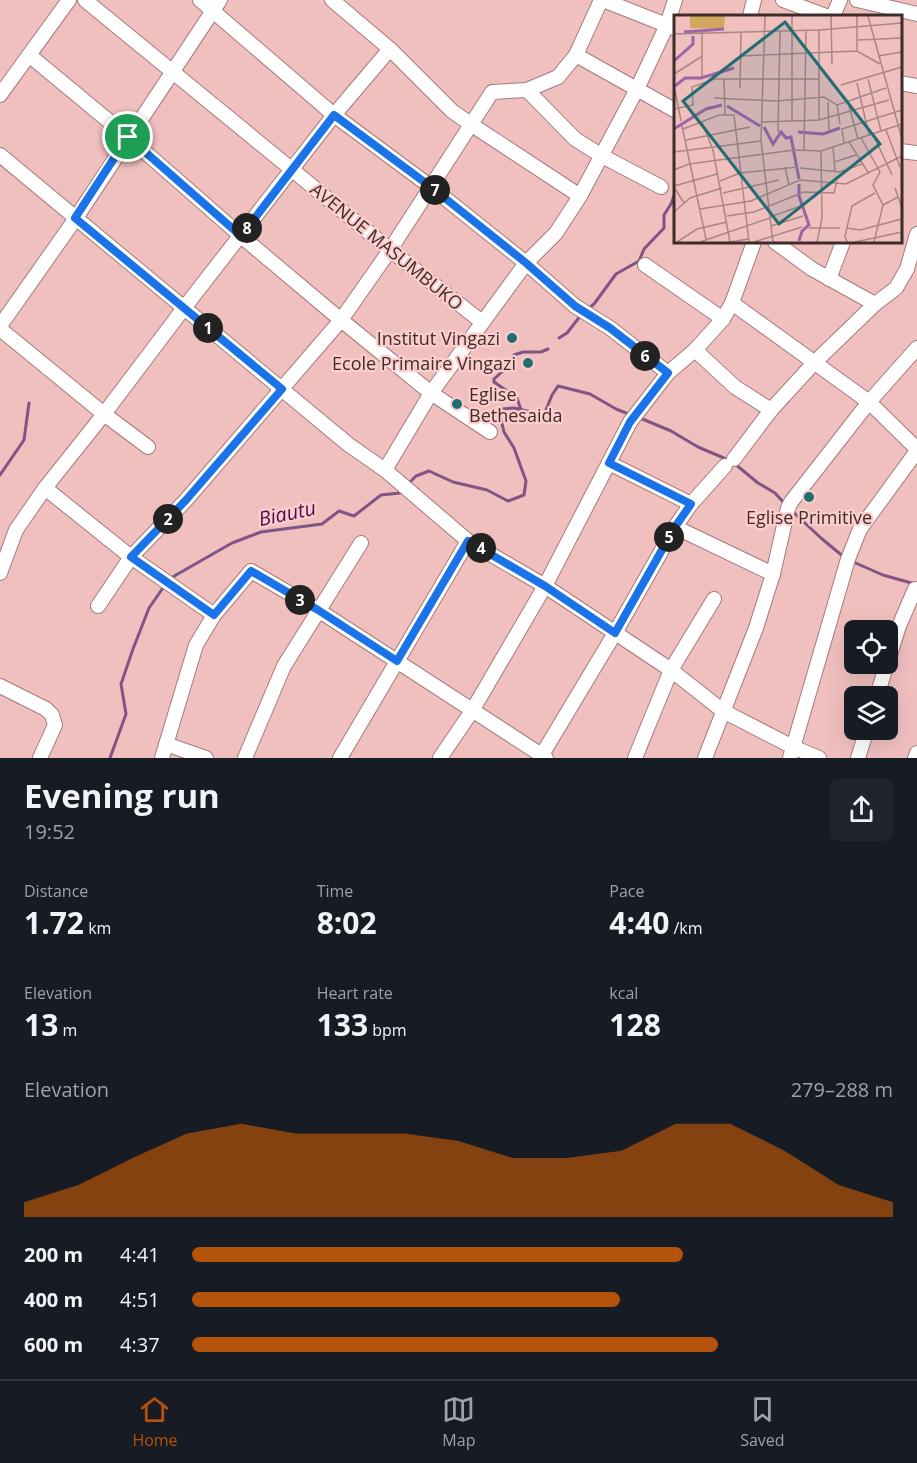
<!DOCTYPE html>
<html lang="en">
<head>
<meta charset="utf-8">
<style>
  :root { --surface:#171b24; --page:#20242c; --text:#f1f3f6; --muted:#9ea1a6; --line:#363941; --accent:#b45309 }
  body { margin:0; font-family:"Open Sans",sans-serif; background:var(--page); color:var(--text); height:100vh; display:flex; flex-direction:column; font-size:22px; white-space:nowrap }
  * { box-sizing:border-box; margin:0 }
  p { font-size:20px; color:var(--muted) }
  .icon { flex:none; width:33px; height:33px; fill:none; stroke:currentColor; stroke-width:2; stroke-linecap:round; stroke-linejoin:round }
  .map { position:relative; height:758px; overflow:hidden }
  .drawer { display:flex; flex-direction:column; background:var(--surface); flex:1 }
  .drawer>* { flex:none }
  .buttons { position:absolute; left:844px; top:620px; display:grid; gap:12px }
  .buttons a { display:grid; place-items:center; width:54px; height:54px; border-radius:9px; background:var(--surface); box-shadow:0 6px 24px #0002; font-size:30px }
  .pin { position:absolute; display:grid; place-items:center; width:51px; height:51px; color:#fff; margin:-26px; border:3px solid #fff; border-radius:50%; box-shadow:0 2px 6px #0007 }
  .km { position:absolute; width:30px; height:30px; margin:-15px; border-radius:50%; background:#222; color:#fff; font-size:16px; line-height:30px; text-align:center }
  .round { display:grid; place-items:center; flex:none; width:63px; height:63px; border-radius:9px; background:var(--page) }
  .head { display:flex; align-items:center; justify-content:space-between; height:102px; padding:0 24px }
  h1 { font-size:33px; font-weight:700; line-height:45px }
  .stats { display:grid; grid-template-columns:repeat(3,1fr); gap:9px; height:102px; padding:6px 24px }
  .stats div { display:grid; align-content:center }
  .stats b { font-size:30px; font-weight:700 }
  .stats small { font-size:16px; font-weight:400 }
  .stats p { font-size:16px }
  .chart { height:168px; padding:12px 24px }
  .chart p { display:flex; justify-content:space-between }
  .chart svg { width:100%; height:108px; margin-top:6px; fill:var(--accent); opacity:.7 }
  ul { padding:0 24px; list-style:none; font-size:20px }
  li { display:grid; grid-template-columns:96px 72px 1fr; align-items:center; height:45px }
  li i { height:15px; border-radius:8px; background:var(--accent) }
  .tab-bar { display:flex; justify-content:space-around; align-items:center; height:84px; border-top:2px solid var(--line); background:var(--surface); font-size:16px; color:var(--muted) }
  .tab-bar a { display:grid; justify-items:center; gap:3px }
  .tab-bar .selected { color:var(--accent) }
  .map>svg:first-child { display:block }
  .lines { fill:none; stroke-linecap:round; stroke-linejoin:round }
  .stream { stroke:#805484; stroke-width:3 }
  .minor-casing { stroke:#a67a79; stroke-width:16 }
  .minor { stroke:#fff; stroke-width:14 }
  .route-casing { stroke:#fff; stroke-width:12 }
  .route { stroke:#1a73e8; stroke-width:8 }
  .poi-dot { fill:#216d71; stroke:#fdcdcc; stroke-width:2 }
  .labels { text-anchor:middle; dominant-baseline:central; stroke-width:4.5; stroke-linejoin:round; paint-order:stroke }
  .street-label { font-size:18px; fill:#3e2c2c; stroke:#fdcdcc }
  .poi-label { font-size:18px; fill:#3e2c2c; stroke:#fdcdcc; text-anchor:end }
  .water-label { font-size:20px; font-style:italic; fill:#451050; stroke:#fdcdcc }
  .inset-river { fill:none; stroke:#9c65a9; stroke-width:3 }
  .inset-road { fill:none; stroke:#a98584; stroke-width:1.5 }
  .view { fill:#216d71; fill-opacity:0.15; stroke:#216d71; stroke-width:3 }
  .inset-edge { fill:none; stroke:#3e2c2c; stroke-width:3 }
</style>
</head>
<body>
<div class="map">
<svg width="917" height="758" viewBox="0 0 917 758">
  <rect width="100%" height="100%" fill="#f0c0bf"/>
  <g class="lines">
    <g class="stream">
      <polyline points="588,309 594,304 616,274 639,261 644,249 664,228 664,215 671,204 676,190"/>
      <polyline points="559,338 567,333 581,315"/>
      <polyline points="521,410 517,398 494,382 494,379 504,370 514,355 523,352 541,352 548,349"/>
      <polyline points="640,418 671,431 698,447 724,458 735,464 758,483 775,493 785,504"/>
      <polyline points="0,475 24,440 29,403"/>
      <polyline points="409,483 416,476 429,471 453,482 487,490 508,501 524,495 526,481 514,448 504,432 500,415 503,409 514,408 544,415 552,395 558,386 590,394 616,409 631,415"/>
      <polyline points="792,511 821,538 845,558"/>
      <polyline points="851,561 883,575 915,584"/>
      <polyline points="169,579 232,543 261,532 322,524 339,511 354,516 381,495 400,493 403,491"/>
      <polyline points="110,758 126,714 121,684 133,649 149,608 165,585"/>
    </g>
    <g class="minor-casing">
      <g id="minor">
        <polyline points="85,0 390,250 482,322"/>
        <polyline points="200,0 334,115 431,187 526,263 575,306 610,328 668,373"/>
        <polyline points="332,0 390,49 452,111 472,125 580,196"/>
        <polyline points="603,0 674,28"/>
        <polyline points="783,0 826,16"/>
        <polyline points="857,0 917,14"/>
        <polyline points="750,16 754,0"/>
        <polyline points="833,16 840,0"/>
        <polyline points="29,55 128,137 241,236 341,320 431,393 490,432"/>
        <polyline points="576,55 676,111"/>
        <polyline points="900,83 917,86"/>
        <polyline points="527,90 575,139 602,156 661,187"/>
        <polyline points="0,95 69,0"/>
        <polyline points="900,151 917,153"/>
        <polyline points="0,155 349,445 385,470 468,541 545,586 671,670 723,711 793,747 819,758"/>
        <polyline points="775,242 812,269 875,304"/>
        <polyline points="645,265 723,319"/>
        <polyline points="829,279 843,242"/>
        <polyline points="732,303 869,402 917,449"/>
        <polyline points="0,326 76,218 220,0"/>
        <polyline points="0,329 104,414 148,447"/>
        <polyline points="695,350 735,387 771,410"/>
        <polyline points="734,459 771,410 814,363 875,304 896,288 907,269 917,234"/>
        <polyline points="609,463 691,504"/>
        <polyline points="385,470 431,393 526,263 556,233 580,196 637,89 667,25 675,0"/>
        <polyline points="45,488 131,557 214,615"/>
        <polyline points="675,527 773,574"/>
        <polyline points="0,573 16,530 45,488 104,414 184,308 334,115 390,49"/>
        <polyline points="98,606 131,557 186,500 341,320 390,250 492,92 527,90 558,77 576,55 601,0"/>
        <polyline points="888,661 899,626 915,589"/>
        <polyline points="0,686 46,709 52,715 55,725 40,758"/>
        <polyline points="877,696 887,663"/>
        <polyline points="166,744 206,758"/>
        <polyline points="162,758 196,645 214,615 251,571 318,610 546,758"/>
        <polyline points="245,758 284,666 361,543"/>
        <polyline points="340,758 468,541"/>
        <polyline points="440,758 472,711 545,586 630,422 668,373 695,350 723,319 732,303 754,242"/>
        <polyline points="540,758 615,633 675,527 691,504 725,466"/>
        <polyline points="635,758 671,670 714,599"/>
        <polyline points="705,758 756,628 773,574 788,508 791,502 869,402 917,348"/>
        <polyline points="790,758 848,559 860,529 917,451"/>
        <polyline points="858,758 867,729"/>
        <polyline points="915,758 917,753"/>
      </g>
    </g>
    <use href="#minor" class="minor"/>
  </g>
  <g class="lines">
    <g class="route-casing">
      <polygon id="route" points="334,115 431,187 526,263 575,306 610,328 668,373 630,422 609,463 691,504 675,527 615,633 545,586 468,541 397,661 318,610 251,571 214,615 131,557 186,500 282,389 75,218 128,137 241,236"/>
    </g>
    <use href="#route" class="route"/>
  </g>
  <g class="poi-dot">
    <circle cx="512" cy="338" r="6"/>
    <circle cx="528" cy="363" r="6"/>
    <circle cx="457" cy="404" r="6"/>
    <circle cx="809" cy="497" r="6"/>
  </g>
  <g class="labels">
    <g class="street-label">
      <text transform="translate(387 246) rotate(39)">AVENUE MASUMBUKO</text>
    </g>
    <g class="poi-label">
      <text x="500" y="338">Institut Vingazi</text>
      <text x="516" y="363">Ecole Primaire Vingazi</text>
      <text x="469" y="394" text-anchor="start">Eglise<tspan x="469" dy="21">Bethesaida</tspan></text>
      <text x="809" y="517" text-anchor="middle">Eglise Primitive</text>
    </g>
    <g class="water-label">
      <text transform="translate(287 513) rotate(-12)">Biautu</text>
    </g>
  </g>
  <g transform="translate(674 15)">
    <rect width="228" height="228" fill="#f0c0bf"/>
    <path d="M16,1H51L50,14L16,13Z" fill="#d1a75d"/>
    <path class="inset-river" d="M10,17L50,14M0,46L19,29V21M1,71L11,63H27L60,53M53,91L86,111M90,112L99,129L107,117L112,123L117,122L125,164M0,114L32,94L48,90M124,117L149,119L166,113M125,169V181L135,210L128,216L125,226"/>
    <path class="inset-road" d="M91,1L87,126L99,227M157,1L158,49M183,1V36M194,1L228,124M145,15V105M28,16V61M0,19L145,15L228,8M184,25L228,23M67,41L183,36L206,49M204,41L228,37M0,59L27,42M50,64L51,100M194,64L207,116M183,68L195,120M0,70L7,106M167,70L228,52M66,73L67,17M40,83L103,86L150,82L163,90L212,73M154,87L155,115M174,87L184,124M163,90L166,109M0,94L19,90L18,72L41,64H145M118,105V1M28,107L39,135L56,227M88,107L145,105L215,85M8,111L32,224M9,114L45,100H60L75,227M212,115L226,152M104,117L106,16M199,119L218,160M187,123L206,157L199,170L209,190M12,125L76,112M175,127L195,159M170,128L168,114L228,95M159,132L161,156M130,135L132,16M0,137L87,126M160,147L182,140M111,152L115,170M126,153L166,157L188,149M0,155L15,149L120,135L147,136L228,109M46,166L66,158L124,152M0,171L43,159M0,172L10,188M221,173L228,193M49,178L105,165M26,194L77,186L126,165L172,169L228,141M0,197L16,183L48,173M53,201L80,197L130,177L160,178L163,166M96,202L127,191M97,211L129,201M135,213H166M173,213L186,215L228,204M3,227L23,214L53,207M26,227L96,203M56,227L74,224M80,227L128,212M143,227L148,203L147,136M173,227L171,221L178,191L201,178M181,227L228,217M200,227L209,190L224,182"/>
    <path class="view" d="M111,7L206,129L105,209L9,86Z"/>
    <rect width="228" height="228" class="inset-edge"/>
  </g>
</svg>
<div class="buttons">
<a><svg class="icon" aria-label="locate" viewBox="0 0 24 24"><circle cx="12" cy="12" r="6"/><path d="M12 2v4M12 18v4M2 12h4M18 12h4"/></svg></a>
<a><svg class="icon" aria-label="layers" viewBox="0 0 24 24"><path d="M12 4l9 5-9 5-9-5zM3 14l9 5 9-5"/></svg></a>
</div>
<div class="pin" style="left:128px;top:137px;background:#1e9e55"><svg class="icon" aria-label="arrive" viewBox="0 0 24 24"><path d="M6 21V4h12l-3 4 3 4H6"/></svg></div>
<b class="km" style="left:208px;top:328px">1</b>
<b class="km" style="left:168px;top:519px">2</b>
<b class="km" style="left:300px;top:600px">3</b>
<b class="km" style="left:481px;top:548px">4</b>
<b class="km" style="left:669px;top:537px">5</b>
<b class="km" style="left:645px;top:356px">6</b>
<b class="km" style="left:435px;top:190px">7</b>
<b class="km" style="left:247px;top:228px">8</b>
</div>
<section class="drawer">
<div class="head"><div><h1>Evening run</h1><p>19:52</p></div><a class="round"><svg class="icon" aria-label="share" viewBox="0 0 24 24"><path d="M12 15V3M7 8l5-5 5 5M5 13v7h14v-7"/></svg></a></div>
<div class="stats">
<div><p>Distance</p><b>1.72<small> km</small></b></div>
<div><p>Time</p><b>8:02</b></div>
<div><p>Pace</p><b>4:40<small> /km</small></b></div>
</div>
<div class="stats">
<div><p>Elevation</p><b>13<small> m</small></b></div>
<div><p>Heart rate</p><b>133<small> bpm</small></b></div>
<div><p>kcal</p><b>128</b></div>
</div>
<div class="chart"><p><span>Elevation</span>279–288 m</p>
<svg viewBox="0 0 160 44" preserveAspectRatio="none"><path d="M0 44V38L10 31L20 20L30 10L40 6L50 10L60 10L70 10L80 13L90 20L100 20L110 17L120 6L130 6L140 17L150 31L160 38V44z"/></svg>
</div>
<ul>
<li><b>200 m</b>4:41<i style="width:70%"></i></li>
<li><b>400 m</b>4:51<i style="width:61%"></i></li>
<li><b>600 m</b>4:37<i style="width:75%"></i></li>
</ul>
</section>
<nav class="tab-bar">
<a class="selected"><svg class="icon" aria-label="home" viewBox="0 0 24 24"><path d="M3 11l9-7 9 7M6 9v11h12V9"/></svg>Home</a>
<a><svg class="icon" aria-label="map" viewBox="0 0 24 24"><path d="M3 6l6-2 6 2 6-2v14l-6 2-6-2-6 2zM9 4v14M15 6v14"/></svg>Map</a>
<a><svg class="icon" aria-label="saved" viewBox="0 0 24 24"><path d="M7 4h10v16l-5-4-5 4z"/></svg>Saved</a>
</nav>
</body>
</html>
